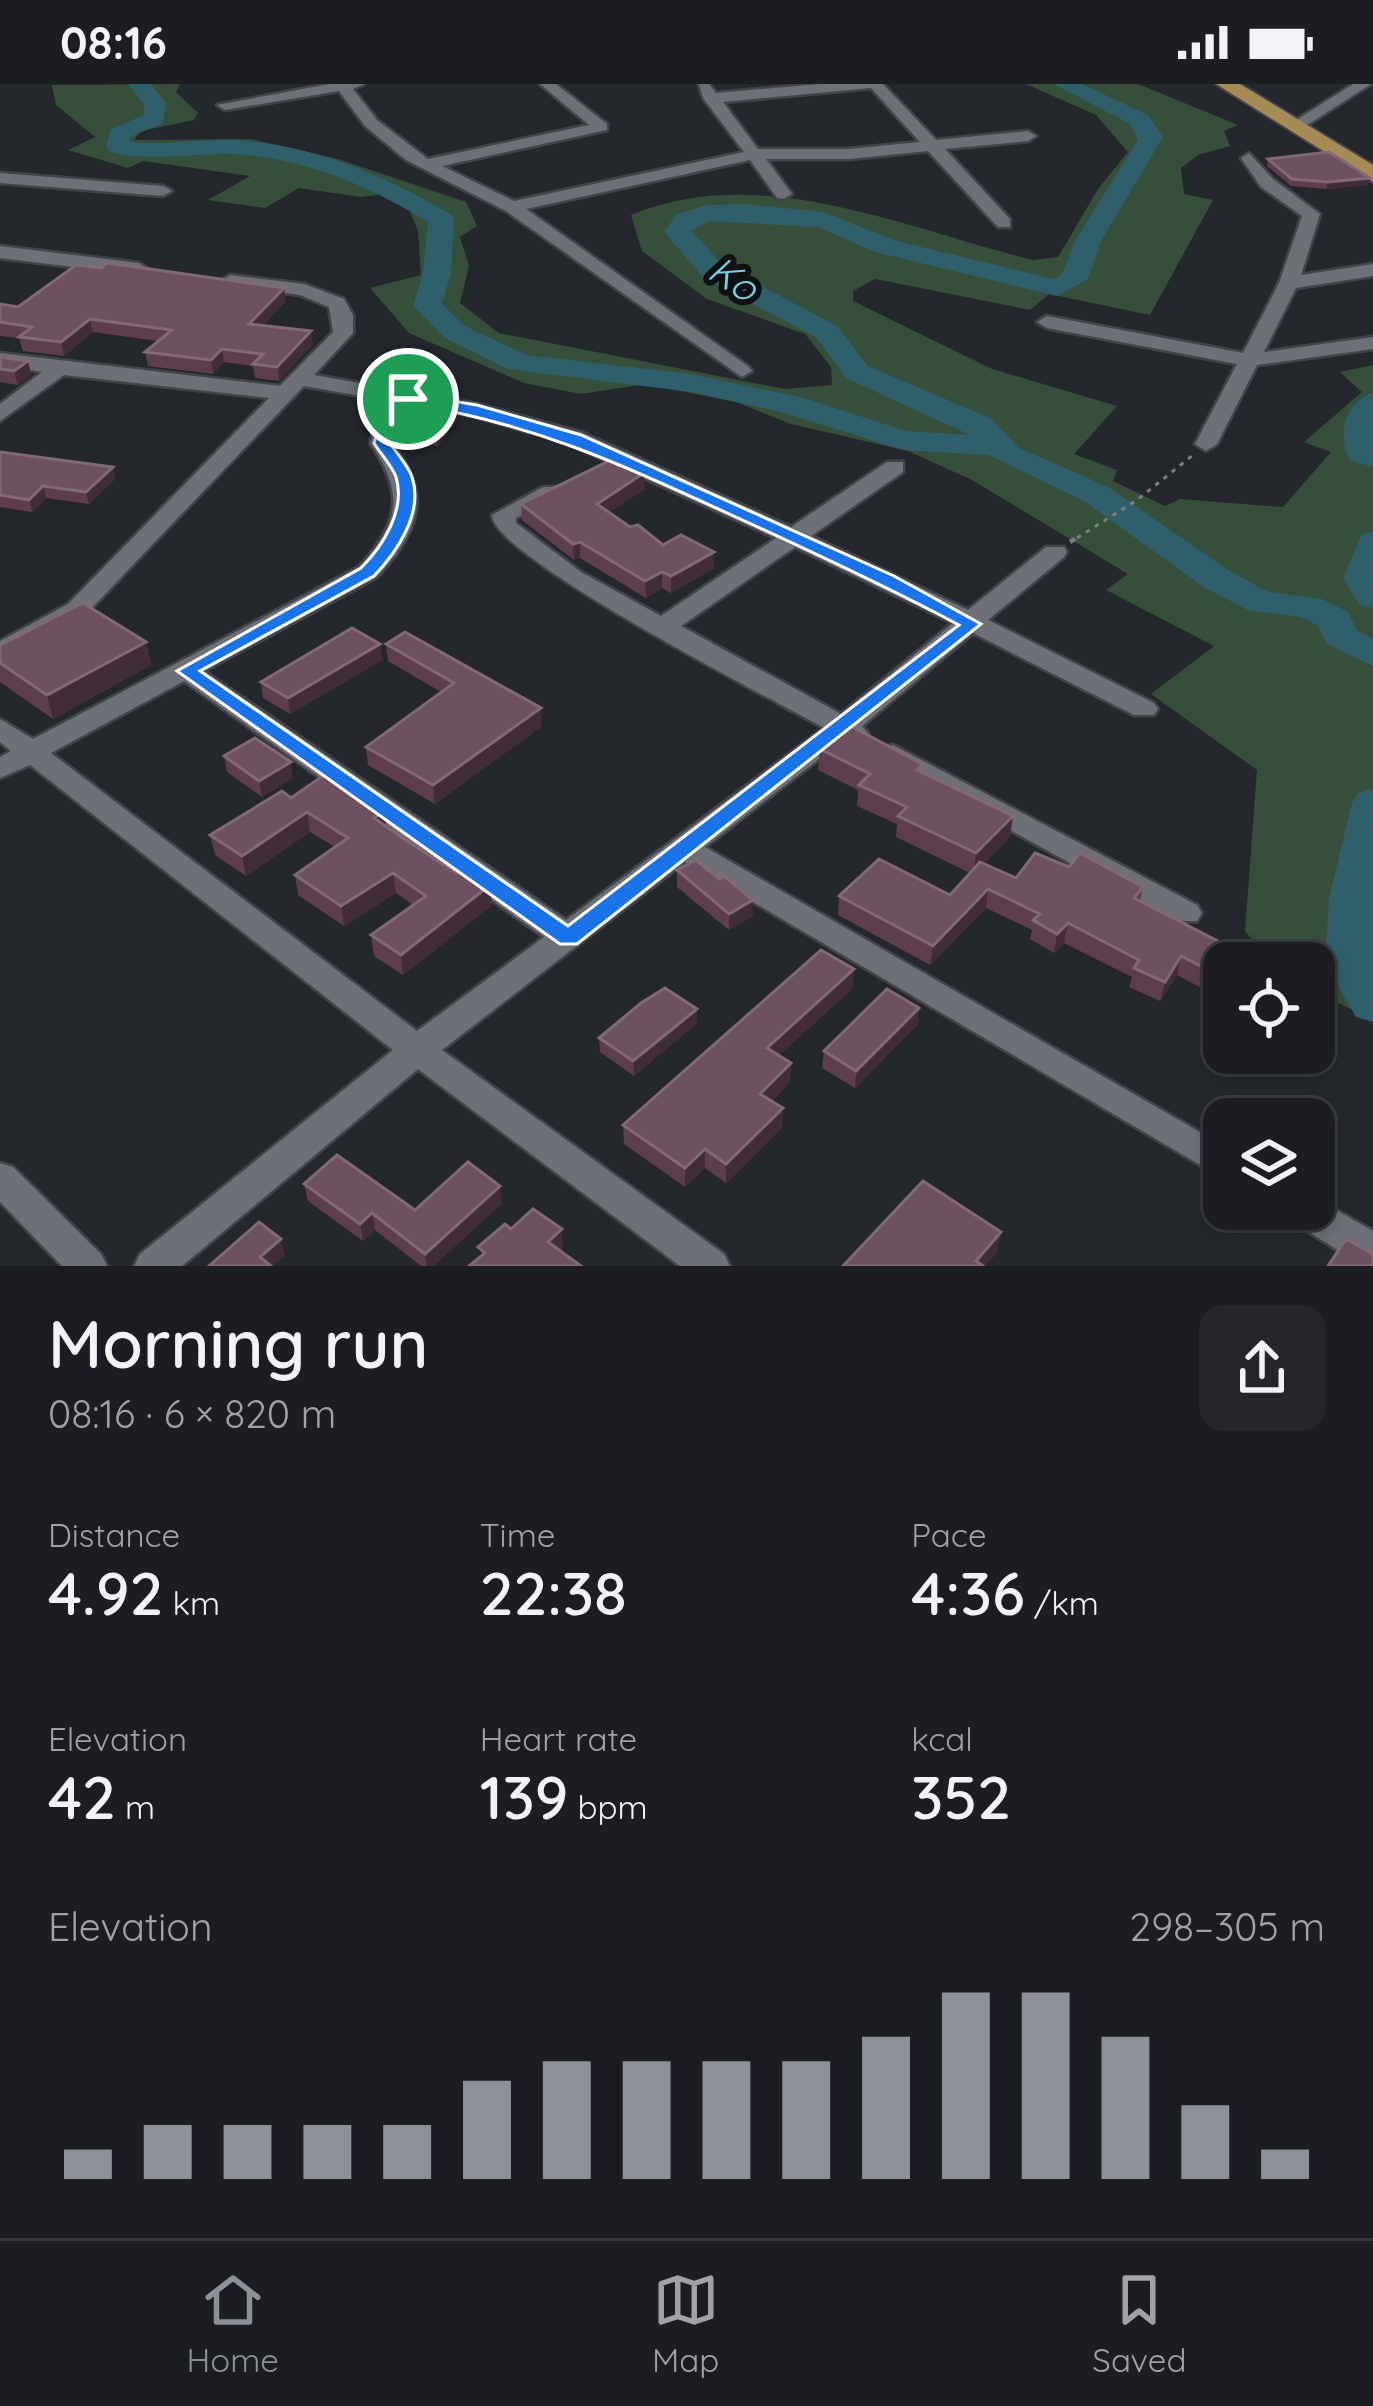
<!DOCTYPE html>
<html lang="en">
<head>
<meta charset="utf-8">
<style>
  :root { --surface:#1b1d21; --page:#24262a; --text:#f1f3f6; --muted:#a0a2a5; --line:#393b3f; --accent:#8c9099 }
  body { margin:0; font-family:Quicksand,sans-serif; background:var(--page); color:var(--text); height:100vh; display:flex; flex-direction:column; font-size:45px; white-space:nowrap }
  * { box-sizing:border-box; margin:0 }
  p { font-size:39px; color:var(--muted) }
  .icon { flex:none; width:66px; height:66px; fill:none; stroke:currentColor; stroke-width:2; stroke-linecap:round; stroke-linejoin:round }
  .map { position:relative; height:1182px; overflow:hidden }
  .sheet { display:flex; flex-direction:column; background:var(--surface); flex:1 }
  .sheet>* { flex:none }
  .buttons { position:absolute; left:1203px; top:858px; display:grid; gap:24px }
  .buttons a { display:grid; place-items:center; width:132px; height:132px; border-radius:24px; background:var(--surface); box-shadow:0 6px 18px #0003,0 0 0 3px var(--line); font-size:60px }
  .pin { position:absolute; display:grid; place-items:center; width:102px; height:102px; color:#fff; margin:-51px; border:6px solid #fff; border-radius:50%; box-shadow:0 3px 12px #0007 }
  .round { display:grid; place-items:center; flex:none; width:126px; height:126px; border-radius:24px; background:var(--page) }
  .headline { display:flex; align-items:center; justify-content:space-between; height:204px; padding:0 48px }
  h1 { font-size:66px; font-weight:600; line-height:90px }
  .metrics { display:grid; grid-template-columns:repeat(3,1fr); gap:18px; height:204px; padding:12px 48px }
  .metrics div { display:grid; align-content:center }
  .metrics b { font-size:60px; font-weight:600 }
  .metrics small { font-size:33px; font-weight:400 }
  .metrics p { font-size:33px }
  .chart { height:336px; padding:24px 48px }
  .chart p { display:flex; justify-content:space-between }
  .chart svg { width:100%; height:216px; margin-top:12px; stroke:var(--accent); stroke-width:6 }
  .status { display:flex; justify-content:space-between; align-items:center; height:84px; padding:0 60px; background:var(--surface); direction:ltr }
  .status svg { height:33px; fill:currentColor }
  .menu { display:flex; justify-content:space-around; align-items:center; height:168px; border-top:3px solid var(--line); background:var(--surface); font-size:33px; color:var(--muted) }
  .menu a { display:grid; justify-items:center; gap:6px }
  .menu .selected { color:var(--accent) }
  .map>svg:first-child { display:block }
  .green { fill:#364f3b }
  .lines { fill:none; stroke-linecap:round; stroke-linejoin:round }
  .river { fill:#2f5f6b; fill-rule:evenodd }
  .minor-casing { stroke:#434449; stroke-width:5 }
  .major-casing { stroke:#434449; stroke-width:4 }
  .path-far1 { stroke:#7b7d82; stroke-width:3; stroke-dasharray:4.5 6; stroke-linecap:butt }
  .path { stroke:#7b7d82; stroke-width:4.5; stroke-dasharray:6 9; stroke-linecap:butt }
  .minor { fill:#6d7077; fill-rule:evenodd }
  .major { fill:#a78b54; fill-rule:evenodd }
  .wall { fill:#5e3e4e }
  .shaded-wall { fill:#412d39 }
  .building { fill:#6e515f; stroke:#816976; stroke-width:3 }
  .route { fill:#1a73e8; stroke:#fff; stroke-width:3; fill-rule:evenodd }
  .labels { text-anchor:middle; dominant-baseline:central; stroke-width:12; stroke-linejoin:round; paint-order:stroke }
  .far-water-label { font-size:39px; font-style:italic; fill:#7bcee3; stroke:#0f1012 }
</style>
</head>
<body>
<div class="status"><b>08:16</b><svg viewBox="0 0 49 12"><path d="M0 12V9h3v3zM5 12V6h3v6zM10 12V3h3v9zM15 12V0h3v12zM26 1h20v11H26zM47 4h2v5h-2z"/></svg></div>
<div class="map">
<svg width="1373" height="1182" viewBox="0 0 1373 1182">
  <rect width="100%" height="100%" fill="#24272c"/>
  <path class="green" d="M180,0L176,8L198,29L194,36L141,47L134,56L251,55L338,75L466,118L477,142L460,153L469,182L460,219L499,249L785,305L832,301L831,283L805,250L707,215L642,167L631,131C761,77 906,145 1033,176L1058,173L1098,105L1128,68L1096,31L1026,0H1138L1238,41L1224,47L1230,62L1198,71L1181,84L1184,110L1213,116L1150,231L1049,210L1030,226L875,195L853,207V217L992,285L1117,322L1074,370L1117,386L1113,397L1165,422L1180,415L1283,423L1331,368L1304,358L1362,308L1340,288L1373,281V719L1352,814L1349,880L1373,920V935L1314,908V879H1271L1245,847L1257,686L1151,610L1214,562L1106,506L1128,490L972,396L908,367L791,340L736,318L645,300L581,310L524,299L409,249L370,204L421,191L418,147L408,123L385,110L361,113L299,104L265,124L208,116L250,92L143,77L128,84L68,66L95,53L56,21L52,1Z"/>
  <g class="lines">
    <g class="river">
      <path d="M128,0H151L166,19L163,39L130,53V58C164,61 198,55 232,56C309,59 385,91 450,130L454,135L451,189L442,220L465,242L526,271L691,290L804,314L906,347L970,351L846,294L817,254L704,194L664,148L677,130L708,121L744,120L823,128L893,156L1053,195L1062,190L1075,157L1138,56L1130,40L1054,0H1082L1148,31L1163,53L1101,157L1088,195L1057,212L875,168L818,143L709,137L691,147L724,182L837,242L868,282L990,334L1019,364L1108,403L1231,488L1269,508L1322,515L1348,528L1357,546L1373,555V582L1327,560L1318,542L1301,533L1248,526L1205,504L1084,417L989,371L903,366L785,329L691,308L508,285L445,254L413,222L423,189L428,138C370,102 302,73 233,70C191,69 151,78 110,68L106,63L111,45L144,31V20Z"/>
      <path d="M1373,309V383L1350,376C1336,353 1345,316 1373,309Z"/>
      <polygon points="1373,447 1373,524 1360,521 1343,495 1361,451"/>
      <polygon points="1373,705 1373,938 1356,933 1325,880 1329,814 1352,719 1358,709"/>
    </g>
    <g class="minor-casing">
      <g id="minor">
        <path d="M329,0H364L353,5L377,36L428,75L589,41L540,0H556L607,40V46L442,82L514,117L744,68L703,14L699,0H709L716,9L819,0H883L936,56L1028,47L1036,52L1028,57L945,65L1010,135V143H998L928,67L849,75H766L792,110L783,115L777,114L750,76L526,125L749,283L752,287L742,293L506,127L406,76L365,42L339,7L225,26L217,21ZM871,4L920,58L849,65H758L723,18Z"/>
        <polygon points="1353,0 1371,0 1301,45 1287,42"/>
        <polygon points="1249,69 1273,95 1320,130 1301,191 1373,180 1373,192 1296,204 1264,268 1373,253 1373,265 1257,281 1217,360 1206,367 1195,360 1237,280 1047,244 1037,238 1047,232 1243,269 1279,199 1302,132 1261,103 1241,74"/>
        <polygon points="0,89 163,102 172,107 163,112 0,99"/>
        <polygon points="0,162 139,179 148,185 139,191 0,174"/>
        <path d="M230,191L304,200L344,215L353,231V249L314,291L477,320L583,349L791,443L887,378H903V388L811,452L968,526L1046,463H1064L1067,468L1064,473L988,536L1154,619L1158,625L1154,631H1134L973,549L862,642L868,649L864,655H845L705,763L1224,1062V1095L685,778L442,966L724,1170L730,1182H680L418,985L182,1182H134L140,1170L393,966L30,681L0,694V673L11,667L0,658V635L33,655L359,483C401,438 404,408 370,359L373,347L395,318L304,302L86,530L0,576V557L68,520L269,314L64,291L0,337V320L42,288L0,281V269L280,302L333,248L329,223L300,211L223,201L221,197ZM414,321L474,332L567,359L776,454L661,532L581,488L516,439V434L559,413L563,408L559,403H543L492,431C492,472 776,617 824,644L566,836L204,587L377,493C419,447 433,411 392,359L395,347ZM795,463L953,539L841,630L681,542ZM184,597L544,853L417,947L51,669Z"/>
        <polygon points="893,661 1197,821 1202,829 1197,837 1175,837 883,676 879,670 883,664"/>
        <polygon points="0,1079 13,1083 101,1170 107,1182 62,1182 0,1118"/>
        <polygon points="1315,1114 1373,1147 1373,1182 1359,1179 1289,1136 1283,1125 1314,1125"/>
      </g>
    </g>
    <g class="major-casing">
      <polygon id="major" points="1216,0 1240,0 1373,81 1373,98"/>
    </g>
    <polyline class="path-far1" points="1077,454 1137,416 1193,371"/>
    <polyline class="path" points="1070,458 1081,451"/>
    <use href="#minor" class="minor"/>
    <use href="#major" class="major"/>
  </g>
  <g class="wall">
    <polygon points="1268,75 1368,101 1326,105 1291,102 1267,82"/>
    <polygon points="101,184 284,204 286,217 263,241 313,260 279,297 255,294 253,282 224,278 213,290 148,282 145,268 158,257 93,248 64,272 23,267 19,254 0,252 0,220 18,223"/>
    <polygon points="0,273 28,277 31,291 18,301 0,298"/>
    <polygon points="457,320 458,334 438,362 397,357 396,343"/>
    <polygon points="0,368 115,395 89,420 46,414 32,428 0,423"/>
    <polygon points="645,405 609,428 630,443 714,484 671,509 662,504 646,514 580,474 574,476 522,436 521,420"/>
    <polygon points="146,558 151,581 53,635 0,598 0,561"/>
    <polygon points="380,560 382,576 290,630 263,614 261,598"/>
    <polygon points="386,560 542,642 435,720 368,681 366,663 441,608 388,577"/>
    <polygon points="820,665 921,688 1010,753 984,779 1016,794 1069,783 1143,803 1140,817 1251,874 1250,879 1224,879 1224,916 1177,891 1160,917 1129,903 1132,893 1064,859 1054,869 1030,855 1032,846 986,824 930,881 838,831 839,812 950,811 970,789 896,753 897,740 857,722 858,706 818,686"/>
    <polygon points="224,672 293,694 262,713 227,688"/>
    <polygon points="291,714 386,742 492,821 403,891 374,872 371,851 413,821 396,809 344,842 298,811 295,791 335,763 310,748 246,792 215,771 210,751"/>
    <polygon points="677,786 719,795 753,816 753,832 729,846 677,803"/>
    <polygon points="853,904 779,971 791,979 790,998 772,1017 782,1043 726,1099 705,1084 685,1103 624,1060 623,1041"/>
    <polygon points="919,924 917,941 855,1004 822,984 824,967"/>
    <polygon points="697,925 697,939 634,992 600,968 599,954"/>
    <polygon points="304,1100 415,1126 502,1119 433,1182 421,1182 375,1146 363,1157 308,1117"/>
  </g>
  <g class="shaded-wall">
    <polygon points="1370,94 1368,101 1326,105 1328,98"/>
    <polygon points="284,204 286,217 251,253 249,240"/>
    <polygon points="90,235 93,248 64,272 61,258"/>
    <polygon points="311,247 313,260 279,297 277,283"/>
    <polygon points="222,265 224,278 213,290 211,276"/>
    <polygon points="28,277 31,291 18,301 14,287"/>
    <polygon points="457,320 458,334 438,362 437,348"/>
    <polygon points="113,383 115,395 89,420 86,408"/>
    <polygon points="644,389 645,405 598,436 597,420"/>
    <polygon points="43,402 46,414 32,428 29,416"/>
    <polygon points="580,458 580,474 574,476 573,460"/>
    <polygon points="714,468 714,484 671,509 671,492"/>
    <polygon points="662,488 662,504 646,514 645,497"/>
    <polygon points="146,558 151,581 53,635 47,611"/>
    <polygon points="380,560 382,576 290,630 288,614"/>
    <polygon points="541,624 542,642 435,720 433,701"/>
    <polygon points="291,678 293,694 262,713 259,697"/>
    <polygon points="384,727 387,747 374,734"/>
    <polygon points="307,728 310,748 246,792 242,772"/>
    <polygon points="1013,732 1010,753 973,790 976,769"/>
    <polygon points="393,789 396,809 344,842 341,822"/>
    <polygon points="490,801 492,821 403,891 401,871"/>
    <polygon points="988,805 986,824 930,881 933,862"/>
    <polygon points="753,816 753,832 729,846 729,830"/>
    <polygon points="1068,839 1064,859 1054,869 1057,850"/>
    <polygon points="1181,872 1177,891 1160,917 1165,898"/>
    <polygon points="854,885 853,904 766,983 767,964"/>
    <polygon points="919,924 917,941 855,1004 856,987"/>
    <polygon points="697,925 697,939 634,992 633,977"/>
    <polygon points="791,979 790,998 760,1029 760,1010"/>
    <polygon points="783,1024 782,1043 726,1099 726,1080"/>
    <polygon points="705,1065 705,1084 685,1103 685,1084"/>
    <polygon points="500,1102 502,1119 433,1182 427,1182 425,1170"/>
    <polygon points="372,1129 375,1146 363,1157 360,1140"/>
    <polygon points="562,1145 563,1166 550,1179 548,1158"/>
    <polygon points="1001,1148 998,1168 985,1182 975,1182 976,1177"/>
    <polygon points="281,1155 285,1172 273,1182 262,1182 260,1173"/>
  </g>
  <g class="building">
    <polygon points="1329,68 1370,94 1328,98 1292,95 1268,75"/>
    <polygon points="107,179 284,204 249,240 311,247 277,283 253,280 263,270 222,265 211,276 145,268 172,246 90,235 61,258 19,253 32,243 0,238 0,220 18,223 76,181 101,184"/>
    <polygon points="0,273 28,277 14,287 0,285"/>
    <polygon points="415,312 457,320 437,348 396,343"/>
    <polygon points="0,368 113,383 86,408 43,402 29,416 0,411"/>
    <polygon points="615,374 644,389 597,420 630,443 638,441 663,461 681,451 714,468 671,492 662,488 645,497 580,458 573,460 521,420"/>
    <polygon points="83,519 146,558 47,611 0,579 0,561"/>
    <polygon points="352,544 380,560 288,614 261,598"/>
    <polygon points="405,548 541,624 433,701 366,663 454,599 386,560"/>
    <polygon points="849,641 922,680 917,686 1013,732 976,769 898,732 907,723 859,701 870,690 820,665"/>
    <polygon points="255,654 291,678 259,697 224,672"/>
    <polygon points="327,689 384,727 374,734 407,757 457,789 465,784 490,801 401,871 371,851 426,812 393,789 341,822 295,791 348,754 307,728 242,772 210,751 282,707 291,714"/>
    <polygon points="1035,769 1069,783 1080,769 1143,803 1134,814 1251,874 1247,879 1224,879 1224,894 1181,872 1165,898 1134,884 1139,876 1068,839 1057,850 1033,836 1040,830 988,805 933,862 839,812 879,775 950,811 980,778 1016,794"/>
    <polygon points="696,776 719,795 724,792 753,816 729,830 677,786"/>
    <polygon points="821,866 854,885 767,964 791,979 760,1010 783,1024 726,1080 705,1065 685,1084 623,1041"/>
    <polygon points="665,904 697,925 633,977 599,954 641,919"/>
    <polygon points="887,905 919,924 856,987 824,967"/>
    <polygon points="337,1071 415,1126 468,1078 500,1102 425,1170 372,1129 360,1140 304,1100"/>
    <polygon points="923,1097 1001,1148 976,1177 983,1182 843,1182"/>
    <polygon points="533,1125 562,1145 548,1158 581,1182 469,1182 485,1169 478,1163 505,1140 511,1145"/>
    <polygon points="259,1138 281,1155 260,1173 271,1182 209,1182"/>
    <polygon points="1346,1155 1373,1170 1373,1182 1328,1182"/>
  </g>
  <path class="route" d="M408,310L477,321L581,351L894,492L981,540L577,860H560L177,587L361,484C383,462 406,426 396,393C392,382 380,369 374,359L379,343ZM412,320C533,340 616,378 725,428C804,464 882,500 959,541L568,842L200,587L374,492C397,468 424,428 412,393C408,381 396,369 390,359L392,347Z"/>
  <g class="labels">
    <g class="far-water-label">
      <text transform="translate(734 194) rotate(33)">Ko</text>
    </g>
  </g>
</svg>
<div class="buttons">
<a><svg class="icon" aria-label="locate" viewBox="0 0 24 24"><circle cx="12" cy="12" r="6"/><path d="M12 2v4M12 18v4M2 12h4M18 12h4"/></svg></a>
<a><svg class="icon" aria-label="layers" viewBox="0 0 24 24"><path d="M12 4l9 5-9 5-9-5zM3 14l9 5 9-5"/></svg></a>
</div>
<div class="pin" style="left:408px;top:315px;background:#1e9e55"><svg class="icon" aria-label="arrive" viewBox="0 0 24 24"><path d="M6 21V4h12l-3 4 3 4H6"/></svg></div>
</div>
<section class="sheet">
<div class="headline"><div><h1>Morning run</h1><p>08:16 · 6 × 820 m</p></div><a class="round"><svg class="icon" aria-label="share" viewBox="0 0 24 24"><path d="M12 15V3M7 8l5-5 5 5M5 13v7h14v-7"/></svg></a></div>
<div class="metrics">
<div><p>Distance</p><b>4.92<small> km</small></b></div>
<div><p>Time</p><b>22:38</b></div>
<div><p>Pace</p><b>4:36<small> /km</small></b></div>
</div>
<div class="metrics">
<div><p>Elevation</p><b>42<small> m</small></b></div>
<div><p>Heart rate</p><b>139<small> bpm</small></b></div>
<div><p>kcal</p><b>352</b></div>
</div>
<div class="chart"><p><span>Elevation</span>298–305 m</p>
<svg viewBox="0 0 160 44" preserveAspectRatio="none"><path d="M5 44V38M15 44V33M25 44V33M35 44V33M45 44V33M55 44V24M65 44V20M75 44V20M85 44V20M95 44V20M105 44V15M115 44V6M125 44V6M135 44V15M145 44V29M155 44V38"/></svg>
</div>
</section>
<nav class="menu">
<a class="selected"><svg class="icon" aria-label="home" viewBox="0 0 24 24"><path d="M3 11l9-7 9 7M6 9v11h12V9"/></svg>Home</a>
<a><svg class="icon" aria-label="map" viewBox="0 0 24 24"><path d="M3 6l6-2 6 2 6-2v14l-6 2-6-2-6 2zM9 4v14M15 6v14"/></svg>Map</a>
<a><svg class="icon" aria-label="saved" viewBox="0 0 24 24"><path d="M7 4h10v16l-5-4-5 4z"/></svg>Saved</a>
</nav>
</body>
</html>
